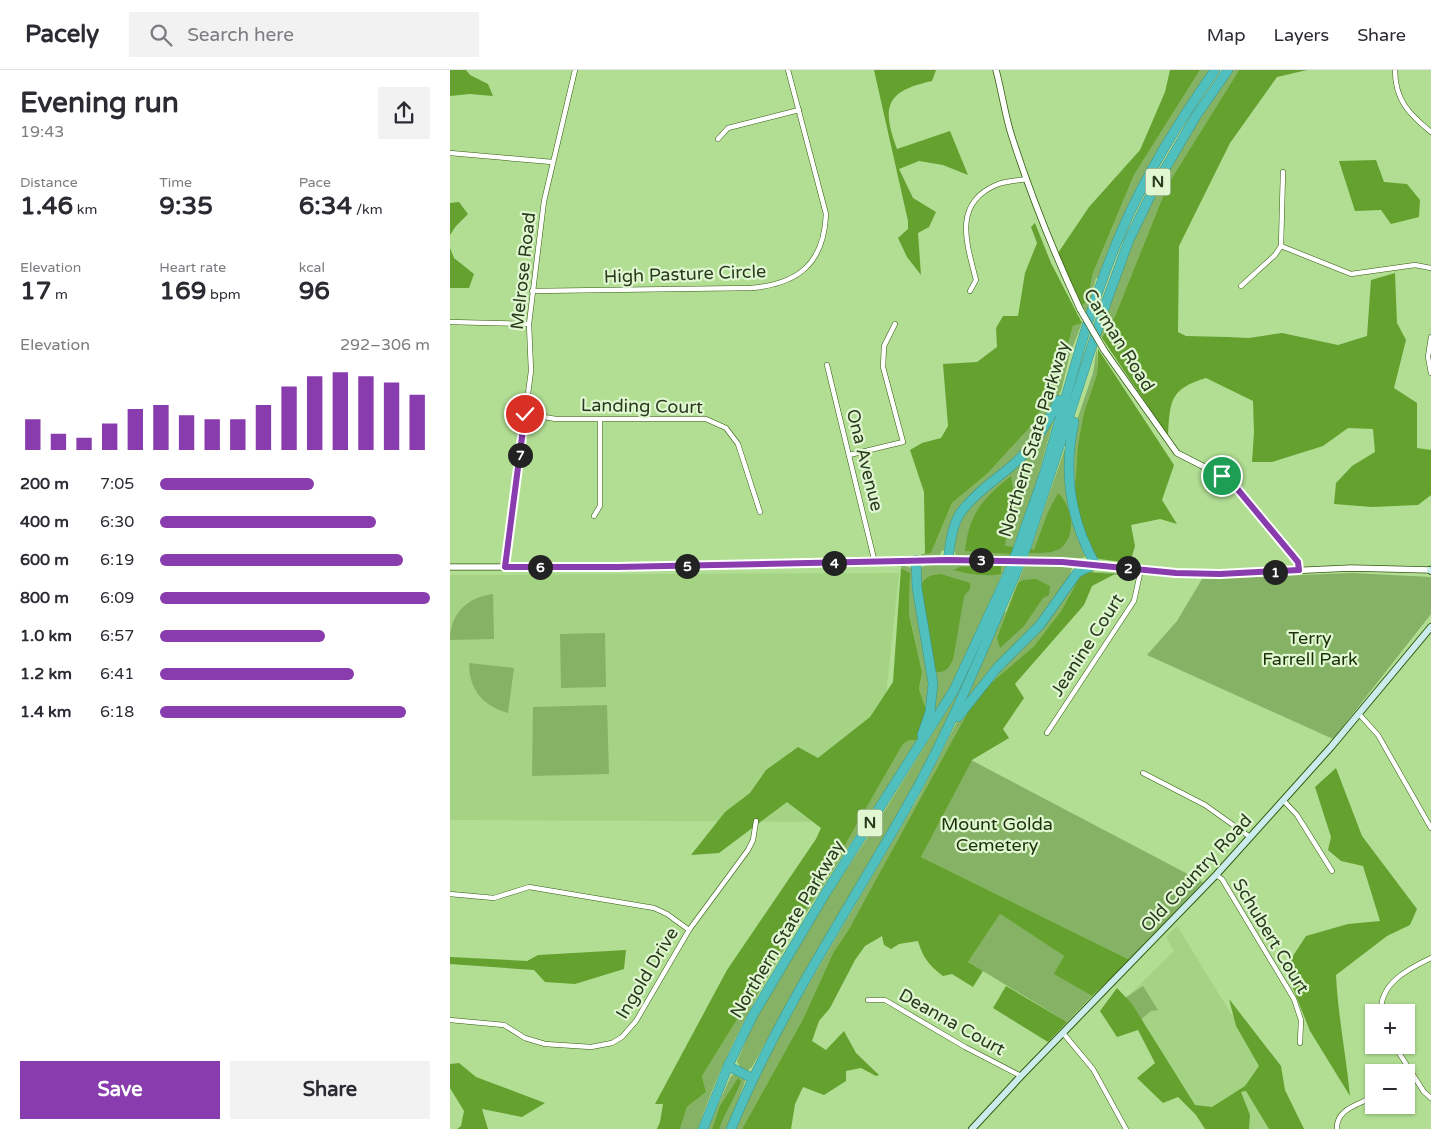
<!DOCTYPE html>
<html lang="en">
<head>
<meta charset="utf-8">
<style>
  :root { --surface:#fff; --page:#f2f2f3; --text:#2b2b33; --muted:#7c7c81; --line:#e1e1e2; --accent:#893cad }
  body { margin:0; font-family:"Varela Round",sans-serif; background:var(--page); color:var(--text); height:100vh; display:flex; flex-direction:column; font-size:19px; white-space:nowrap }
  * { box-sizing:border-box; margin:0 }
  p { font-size:16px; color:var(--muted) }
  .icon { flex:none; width:28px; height:28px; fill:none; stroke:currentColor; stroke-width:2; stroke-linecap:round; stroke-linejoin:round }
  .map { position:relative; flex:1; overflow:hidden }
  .details { display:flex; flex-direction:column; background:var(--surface); width:450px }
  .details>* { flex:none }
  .tools { position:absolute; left:915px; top:934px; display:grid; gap:10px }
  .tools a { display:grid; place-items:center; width:50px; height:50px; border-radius:0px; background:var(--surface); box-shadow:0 1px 4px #0004; font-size:25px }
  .pin { position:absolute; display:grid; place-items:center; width:42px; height:42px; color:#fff; margin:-21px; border:2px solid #fff; border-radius:50%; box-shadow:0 1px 5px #0007 }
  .km { position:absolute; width:25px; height:25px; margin:-12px; border-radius:50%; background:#222; color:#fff; font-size:14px; line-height:25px; text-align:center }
  .round { display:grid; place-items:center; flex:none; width:52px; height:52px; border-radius:0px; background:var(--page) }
  .headline { display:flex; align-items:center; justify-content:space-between; height:85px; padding:0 20px }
  h1 { font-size:28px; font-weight:700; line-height:38px }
  .stats { display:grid; grid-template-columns:repeat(3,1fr); gap:8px; height:85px; padding:5px 20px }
  .stats div { display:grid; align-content:center }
  .stats b { font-size:25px; font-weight:700 }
  .stats small { font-size:14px; font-weight:400 }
  .stats p { font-size:14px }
  .chart { height:140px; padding:10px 20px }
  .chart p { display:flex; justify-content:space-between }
  .chart svg { width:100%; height:90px; margin-top:5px; stroke:var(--accent); stroke-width:6 }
  .button { display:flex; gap:10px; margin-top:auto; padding:10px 20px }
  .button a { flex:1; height:58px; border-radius:0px; background:var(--accent); color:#fff; font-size:20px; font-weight:700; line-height:58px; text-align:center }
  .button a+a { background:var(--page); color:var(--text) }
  ul { padding:0 20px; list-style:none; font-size:16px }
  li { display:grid; grid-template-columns:80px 60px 1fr; align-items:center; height:38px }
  li i { height:12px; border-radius:6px; background:var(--accent) }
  header { display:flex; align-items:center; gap:30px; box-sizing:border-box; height:70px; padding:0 25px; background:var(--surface); border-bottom:1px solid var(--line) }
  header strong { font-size:24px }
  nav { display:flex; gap:28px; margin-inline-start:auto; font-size:18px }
  .search { width:350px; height:45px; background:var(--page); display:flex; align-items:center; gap:12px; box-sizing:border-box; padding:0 18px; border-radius:0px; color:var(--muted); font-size:19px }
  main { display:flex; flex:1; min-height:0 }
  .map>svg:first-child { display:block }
  .built { fill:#a4d383 }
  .green { fill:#85b265 }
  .forest { fill:#64a12f }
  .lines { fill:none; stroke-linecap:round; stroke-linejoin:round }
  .minor-casing { stroke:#345a10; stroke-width:5.5 }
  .tertiary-casing { stroke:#345a10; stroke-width:7 }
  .secondary-casing { stroke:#345a10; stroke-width:8 }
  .motorway-casing { stroke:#429186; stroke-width:10 }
  .minor { stroke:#fff; stroke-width:4.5 }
  .tertiary { stroke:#fff; stroke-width:5.5 }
  .secondary { stroke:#caecec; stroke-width:6 }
  .motorway { stroke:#4fc0be; stroke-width:9 }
  .tertiary-bridge-casing { stroke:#345a10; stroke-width:7; stroke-linecap:butt }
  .motorway-bridge-casing { stroke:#429186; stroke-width:10; stroke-linecap:butt }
  .tertiary-bridge { stroke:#fff; stroke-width:5.5 }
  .motorway-bridge { stroke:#4fc0be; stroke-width:9 }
  .route-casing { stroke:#fff; stroke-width:10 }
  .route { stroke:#893cad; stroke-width:6 }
  .labels { text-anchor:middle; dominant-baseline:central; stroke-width:4.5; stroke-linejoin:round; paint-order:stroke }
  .shield { fill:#e0f7d2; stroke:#607353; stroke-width:1 }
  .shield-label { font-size:16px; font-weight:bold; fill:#293b1d }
  .street-label { font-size:18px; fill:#293b1d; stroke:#e0f7d2 }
  .park-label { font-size:18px; fill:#1a3205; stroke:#e0f7d2 }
</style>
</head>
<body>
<header>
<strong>Pacely</strong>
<div class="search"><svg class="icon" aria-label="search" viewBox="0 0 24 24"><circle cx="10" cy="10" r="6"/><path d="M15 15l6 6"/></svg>Search here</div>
<nav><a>Map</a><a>Layers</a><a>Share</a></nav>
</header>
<main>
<section class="details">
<div class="headline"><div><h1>Evening run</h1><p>19:43</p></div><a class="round"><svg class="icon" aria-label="share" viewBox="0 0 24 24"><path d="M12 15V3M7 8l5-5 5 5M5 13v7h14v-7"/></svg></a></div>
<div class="stats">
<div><p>Distance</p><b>1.46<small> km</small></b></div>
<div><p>Time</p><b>9:35</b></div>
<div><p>Pace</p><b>6:34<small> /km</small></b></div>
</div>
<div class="stats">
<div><p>Elevation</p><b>17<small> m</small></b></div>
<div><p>Heart rate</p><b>169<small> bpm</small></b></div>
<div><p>kcal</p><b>96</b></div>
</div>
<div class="chart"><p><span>Elevation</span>292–306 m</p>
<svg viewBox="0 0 160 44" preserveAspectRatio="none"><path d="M5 44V29M15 44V36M25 44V38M35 44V31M45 44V24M55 44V22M65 44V27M75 44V29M85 44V29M95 44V22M105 44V13M115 44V8M125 44V6M135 44V8M145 44V11M155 44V17"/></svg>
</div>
<ul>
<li><b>200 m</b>7:05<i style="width:57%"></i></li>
<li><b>400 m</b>6:30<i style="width:80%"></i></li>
<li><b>600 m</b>6:19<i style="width:90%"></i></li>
<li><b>800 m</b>6:09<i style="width:100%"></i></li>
<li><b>1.0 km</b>6:57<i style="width:61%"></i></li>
<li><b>1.2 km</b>6:41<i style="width:72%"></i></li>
<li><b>1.4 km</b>6:18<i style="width:91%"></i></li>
</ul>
<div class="button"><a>Save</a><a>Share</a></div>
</section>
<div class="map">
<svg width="981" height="1059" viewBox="0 0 981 1059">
  <rect width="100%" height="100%" fill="#b1de93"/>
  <g class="built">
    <polygon points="449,503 428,701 405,752 0,750 0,505"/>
    <polygon points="727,856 852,1059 757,1059 674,930 724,881 716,867"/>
  </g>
  <g class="green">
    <polygon points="750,0 761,0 744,24 649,208 646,208 637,243 632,235 637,232 643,203 684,105"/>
    <path d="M783,0H789L718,114L665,246L652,268L649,264C660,234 670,204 682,174C708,112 744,54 783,0Z"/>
    <polygon points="632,253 620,284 611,321 602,338 581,371 500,456 494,481 492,480 490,485 471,486 471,484 481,483 502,433 537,404 583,354 611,300 623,256"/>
    <polygon points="647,277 647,304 634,342 624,434 621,414 626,353 643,303"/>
    <path d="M605,345L581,432L579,433L560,487L506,485C498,471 509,452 517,438Z"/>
    <polygon points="615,378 617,379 616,401 638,485 632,488 578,487"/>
    <path d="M576,492L620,495L622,498C611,542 550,596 518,629H516L553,543L556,542Z"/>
    <polygon points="557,493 504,613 480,655 483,636 470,498 476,495"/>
    <polygon points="451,495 462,498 481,609 479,634 473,656 476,639 469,619 472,602 459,543 460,503 451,498"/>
    <polygon points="635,501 677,504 676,506 645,502 628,510 611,541 584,576 541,613 399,859 383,883 353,949 292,1059 285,1059 297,1027 339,948 468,728 507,652 626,507"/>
    <polygon points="902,503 981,507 981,544 883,669 697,585 727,551 752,509"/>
    <path d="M43,524L44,569L0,570C0,543 18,527 43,524Z"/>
    <polygon points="155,563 156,617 111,618 110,564"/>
    <path d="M533,570L535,571C503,637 472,703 436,768C393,845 344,919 302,997L297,1001H292L287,991L296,971L297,963L330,900L420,764L506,626Z"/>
    <path d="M19,593L64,598L58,643C33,636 19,620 19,593Z"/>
    <polygon points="157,635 159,704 82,706 83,637"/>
    <path d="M460,670H467C391,793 294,921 248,1059H230L237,1037L256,1022L252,1006L387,789L453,674Z"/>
    <polygon points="521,690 753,812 680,890 471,787"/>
    <polygon points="550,844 614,886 605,904 642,926 617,952 518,892"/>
    <polygon points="693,916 708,940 701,941 689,951 675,928"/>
    <polygon points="286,1003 295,1008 295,1012 277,1059 257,1059 281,1006"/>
  </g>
  <g class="forest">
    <polygon points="0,0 16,0 20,5 38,14 43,26 20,24 0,26"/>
    <path d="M424,0H486L482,11C436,21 431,36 447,79L500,61L518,105L493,95L469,91L449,99L463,128L486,142L479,157L468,163L471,205L457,187L448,168L458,159V151Z"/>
    <polygon points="720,0 750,0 684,105 643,203 637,232 632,235 608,183 639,137 690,80 715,22"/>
    <path d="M789,0H857L827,7L780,73L729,176L728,262L736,266L777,267L799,268L832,263L888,275L917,266L921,210L945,203L947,253L956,270L944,318L967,333V378L981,380V425L968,435L922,437L884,434L886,413L902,396L925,382L923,359L898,358L873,376L822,392H802L804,362L803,331L756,308C720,319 720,330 718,366L652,268L665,246L718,114Z"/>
    <polygon points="926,90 934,112 957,114 970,130 969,147 941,154 931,140 905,141 889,91"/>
    <polygon points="9,132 18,144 6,156 0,165 0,133"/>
    <polygon points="585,153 601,193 632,253 623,256 611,300 583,354 537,404 502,433 481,483 475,484 474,422 460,380 472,373 491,368 498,356 493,294 527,292 547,277 546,258 553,246 568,246 575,203 587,173 581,157"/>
    <polygon points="0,178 4,188 24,204 19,218 0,218"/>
    <polygon points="648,279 724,395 712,430 727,454 710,449 681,455 685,476 680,493 649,489 644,486 624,434 628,376 634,342 647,304"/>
    <path d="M561,406L563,419L555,476L564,477L561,484L515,481C519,444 532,429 561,406Z"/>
    <path d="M608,423C621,435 627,462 613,476C606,484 589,483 579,483L581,479L584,480L598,442Z"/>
    <path d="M551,496V504C535,507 519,504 503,500L510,497Z"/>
    <polygon points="451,498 460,503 459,544 472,602 469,619 476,639 473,656 467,670 460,670 453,674 387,789 252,1006 256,1022 237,1037 230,1059 207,1059 210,1052 213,1034 205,1034 277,900 366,769 371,758 337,732 269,783 241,785 275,742 300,723 316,700 348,677 368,688 420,647 443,612"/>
    <path d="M636,502L665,504L642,516L634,535L565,614L574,628L553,659L559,668L522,690L471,787L680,890L642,926L604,904L614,886L550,844L518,892L533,901L523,917L502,904L493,906C479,895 473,888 468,871L449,874L441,879L434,875L432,866L415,876L405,890L380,938L369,951L362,971L376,980L394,961L406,983L429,1005L426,1006L411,998L396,1001V1011L374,1025L353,1017L345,1034L341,1059H292L353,949L383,883L399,859L522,635L541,613L584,576L611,541L628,510Z"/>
    <path d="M491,504L520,513V519L514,526L503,590C498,599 495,603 484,602L469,519C474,508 478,505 491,504Z"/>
    <polygon points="586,509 600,516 599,525 593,528 574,556 550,578 547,568 568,513 573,510"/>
    <path d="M886,698L912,766L967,839L960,855L937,866L886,905C888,946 896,985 900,1026L860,961L835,898L856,866L898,854L930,851L913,796L891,791L878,780L881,767L865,717Z"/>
    <polygon points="176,880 174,899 125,914 95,912 84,900 0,894 0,887 77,891 88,885"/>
    <polygon points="556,916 617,952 598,972 543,938"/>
    <polygon points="667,918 682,934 745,1035 762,1037 795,1016 809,996 786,956 779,929 831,996 835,1020 854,1059 819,1059 796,1021 791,1022 800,1045 799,1059 755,1059 746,1045 728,1027 713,1033 687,1008 705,993 688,960 667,967 650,941"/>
    <polygon points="9,993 26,1007 95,1033 72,1047 32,1039 38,1059 7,1059 11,1056 14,1041 0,1018 0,994"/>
    <path d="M288,1008L291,1011C285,1028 275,1042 269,1059H262L270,1036Z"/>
  </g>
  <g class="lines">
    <g class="minor-casing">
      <g id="minor">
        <path d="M945,0C945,30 959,44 981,62"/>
        <polyline points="268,69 278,58 349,40"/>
        <polyline points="0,83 102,92"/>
        <polyline points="831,176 901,204 965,195 981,198"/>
        <polyline points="791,216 825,185 831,176 833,102"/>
        <path d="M82,221L301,218C349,214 374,193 376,144L338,0"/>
        <path d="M520,221L526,210C517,174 502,134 546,115C555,111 566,111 576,109"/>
        <polyline points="0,252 79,254"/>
        <polyline points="981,267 978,287 981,303"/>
        <polyline points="377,295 425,493"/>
        <polyline points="75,344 106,349 256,349 276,358 288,374 310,442"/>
        <polyline points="399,385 453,372 433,297 434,276 445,254"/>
        <polyline points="144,446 150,436 150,349"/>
        <polyline points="55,497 81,301 79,254 94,131 125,0"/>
        <polyline points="909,644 928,665 981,758"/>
        <polyline points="597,663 684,531 691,499"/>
        <polyline points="693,703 755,735 800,767"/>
        <polyline points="833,730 847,745 882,801"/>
        <polyline points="766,805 772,809 844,929 851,950 850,973"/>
        <polyline points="0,824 44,828 79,817 204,838 217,844 239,860"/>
        <polyline points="418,930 435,930 515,977 571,1006"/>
        <path d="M931,942C930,913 958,899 981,888"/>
        <polyline points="0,950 54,955 75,968 95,974 141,977 162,973 172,967 186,951 239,860 298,780 303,770 306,751"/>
        <polyline points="613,963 643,999 676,1059"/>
        <polyline points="944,975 974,1022 981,1028"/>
        <path d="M887,1059C886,1038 910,1035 924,1026"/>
      </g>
    </g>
    <g class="tertiary-casing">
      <g id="tertiary">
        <path d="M546,0C552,22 555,46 562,67C581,126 604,183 630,239"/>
        <polyline points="654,280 727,383 772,406 784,415 848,492 849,501"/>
        <polyline points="0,497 167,497 498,490 612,491 726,503 770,504 901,498 981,500"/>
      </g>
    </g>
    <g class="secondary-casing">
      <g id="secondary">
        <polyline points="980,500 981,501"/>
        <polyline points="522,1059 571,1006 766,805 881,677 981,557"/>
      </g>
    </g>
    <g class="motorway-casing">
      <g id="motorway">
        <polyline points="577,475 656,233 679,170 705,116 746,46 778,0"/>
        <path d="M569,476C577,451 587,426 595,401C618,322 637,243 669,167C694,107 728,53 765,0"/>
        <polyline points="466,490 467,518 483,613 480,642 472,665"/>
        <path d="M498,490C500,474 502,455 511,442C526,422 547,409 565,393C584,376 598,352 609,330"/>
        <path d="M508,647L547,598L590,555L627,503L645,494C620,449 613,402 624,352"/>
        <polyline points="278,996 302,1008"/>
        <polyline points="253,1059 278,996 303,945 375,824 504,620 557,506"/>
        <path d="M281,1059C327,946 396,844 456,738C499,663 531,584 565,505"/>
      </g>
    </g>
    <use href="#minor" class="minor"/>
    <use href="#tertiary" class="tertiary"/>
    <use href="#secondary" class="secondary"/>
    <use href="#motorway" class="motorway"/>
    <g class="tertiary-bridge-casing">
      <polyline id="tertiary-bridge" points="630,239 654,280"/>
    </g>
    <g class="motorway-bridge-casing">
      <g id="motorway-bridge">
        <polyline points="565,505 577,475"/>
        <polyline points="557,506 569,476"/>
      </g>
    </g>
    <use href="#tertiary-bridge" class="tertiary-bridge"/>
    <use href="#motorway-bridge" class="motorway-bridge"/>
  </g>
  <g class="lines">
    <g class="route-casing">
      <polyline id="route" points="75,344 55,497 167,497 498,490 612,492 726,503 770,504 849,500 848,492 784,415 772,406"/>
    </g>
    <use href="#route" class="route"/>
  </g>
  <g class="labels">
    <g class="shield">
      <rect x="695.5" y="98.5" width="25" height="27" rx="4"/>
      <rect x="407.5" y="739.5" width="25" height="27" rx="4"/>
    </g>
    <g class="shield-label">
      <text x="708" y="112">N</text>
      <text x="420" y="753">N</text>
    </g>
    <g class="street-label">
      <text transform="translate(73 201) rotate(-84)">Melrose Road</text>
      <text transform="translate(235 204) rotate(-2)">High Pasture Circle</text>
      <text transform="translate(669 270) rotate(58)">Carman Road</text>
      <text transform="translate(192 336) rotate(1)">Landing Court</text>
      <text transform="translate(584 369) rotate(-73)">Northern State Parkway</text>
      <text transform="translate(415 390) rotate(76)">Ona Avenue</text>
      <text transform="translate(637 575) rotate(-57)">Jeanine Court</text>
      <text transform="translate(746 803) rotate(-47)">Old Country Road</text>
      <text transform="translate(337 859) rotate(-59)">Northern State Parkway</text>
      <text transform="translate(821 866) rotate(59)">Schubert Court</text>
      <text transform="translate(197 903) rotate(-59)">Ingold Drive</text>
      <text transform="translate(502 952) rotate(29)">Deanna Court</text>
    </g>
    <g class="park-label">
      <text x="860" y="568">Terry<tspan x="860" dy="21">Farrell Park</tspan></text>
      <text x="547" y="754">Mount Golda<tspan x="547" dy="21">Cemetery</tspan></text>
    </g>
  </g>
</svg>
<div class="tools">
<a>+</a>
<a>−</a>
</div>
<div class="pin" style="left:772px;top:406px;background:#1e9e55"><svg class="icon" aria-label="arrive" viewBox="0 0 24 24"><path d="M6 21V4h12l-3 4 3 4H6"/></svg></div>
<div class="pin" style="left:75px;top:344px;background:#d93025"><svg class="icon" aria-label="check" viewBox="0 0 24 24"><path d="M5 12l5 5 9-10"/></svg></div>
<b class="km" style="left:825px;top:502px">1</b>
<b class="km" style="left:678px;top:498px">2</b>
<b class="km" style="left:531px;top:490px">3</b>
<b class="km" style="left:384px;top:493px">4</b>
<b class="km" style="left:237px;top:496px">5</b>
<b class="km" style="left:90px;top:497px">6</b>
<b class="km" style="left:70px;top:385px">7</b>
</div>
</main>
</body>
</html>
